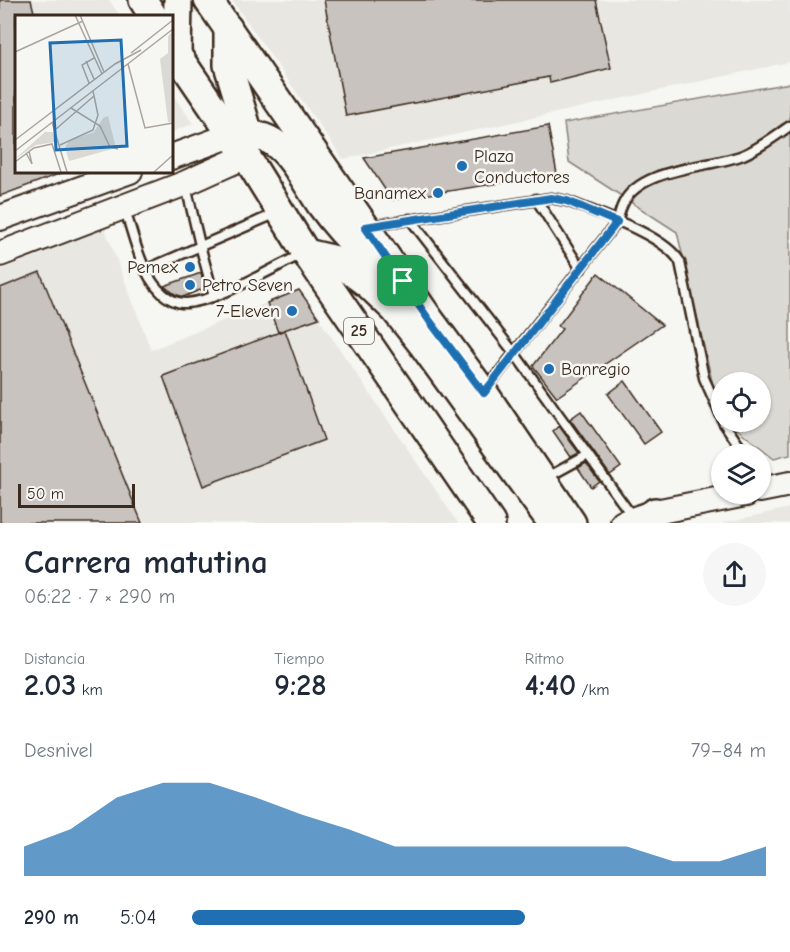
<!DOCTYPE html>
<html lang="es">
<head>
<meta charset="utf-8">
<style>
  :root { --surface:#fff; --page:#f6f6f7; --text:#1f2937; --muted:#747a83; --accent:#1f6fb2 }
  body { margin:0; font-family:"Comic Neue",sans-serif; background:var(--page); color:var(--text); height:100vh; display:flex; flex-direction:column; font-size:22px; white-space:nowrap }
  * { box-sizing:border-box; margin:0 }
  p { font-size:20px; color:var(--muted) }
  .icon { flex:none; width:33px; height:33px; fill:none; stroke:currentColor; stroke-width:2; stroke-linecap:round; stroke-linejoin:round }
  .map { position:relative; height:523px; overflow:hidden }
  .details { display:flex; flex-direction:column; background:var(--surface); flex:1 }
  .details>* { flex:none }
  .fabs { position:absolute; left:711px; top:372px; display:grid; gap:12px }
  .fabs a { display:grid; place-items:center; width:60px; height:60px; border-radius:50%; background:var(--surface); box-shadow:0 2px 4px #0004; font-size:30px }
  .scale { position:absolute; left:18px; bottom:15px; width:117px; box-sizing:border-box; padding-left:6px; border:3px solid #3b2a1e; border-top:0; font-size:16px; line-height:21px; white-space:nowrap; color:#3b2a1e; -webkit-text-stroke:4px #f6f6f2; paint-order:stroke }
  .pin { position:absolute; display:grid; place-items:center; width:51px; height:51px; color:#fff; margin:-26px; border-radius:12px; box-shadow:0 3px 9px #0006 }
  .round { display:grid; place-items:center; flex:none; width:63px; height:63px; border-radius:32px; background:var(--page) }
  .head { display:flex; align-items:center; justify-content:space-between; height:102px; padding:0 24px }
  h1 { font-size:33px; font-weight:800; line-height:45px }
  .figures { display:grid; grid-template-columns:repeat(3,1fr); gap:9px; height:102px; padding:6px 24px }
  .figures div { display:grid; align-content:center }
  .figures b { font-size:30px; font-weight:800 }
  .figures small { font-size:16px; font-weight:400 }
  .figures p { font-size:16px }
  .chart { height:168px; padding:12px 24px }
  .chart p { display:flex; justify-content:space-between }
  .chart svg { width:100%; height:108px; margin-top:6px; fill:var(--accent); opacity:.7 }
  ul { padding:0 24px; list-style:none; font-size:20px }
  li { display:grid; grid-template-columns:96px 72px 1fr; align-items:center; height:45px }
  li i { height:15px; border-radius:8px; background:var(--accent) }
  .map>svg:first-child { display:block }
  .built { fill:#e8e7e2 }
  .green { fill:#dad9d3; stroke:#8a8278; stroke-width:1.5 }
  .building { fill:#c8c3be; stroke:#3b2a1e; stroke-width:1.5 }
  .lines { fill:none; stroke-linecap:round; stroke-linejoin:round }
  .lane-casing { stroke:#3b2a1e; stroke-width:13 }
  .secondary-casing { stroke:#3b2a1e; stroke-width:28 }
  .primary-casing { stroke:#3b2a1e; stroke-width:32 }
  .lane { stroke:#f6f6f2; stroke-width:8 }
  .secondary { stroke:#f6f6f2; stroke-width:24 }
  .primary { stroke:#f6f6f2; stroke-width:27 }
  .route-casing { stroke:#fff; stroke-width:12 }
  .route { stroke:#1f6fb2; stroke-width:8 }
  .poi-dot { fill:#1f6fb2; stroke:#f6f6f2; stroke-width:2 }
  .labels { text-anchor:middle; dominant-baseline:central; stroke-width:5; stroke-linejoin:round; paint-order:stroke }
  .shield { fill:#f6f6f2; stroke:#73675e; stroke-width:1.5 }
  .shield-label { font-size:16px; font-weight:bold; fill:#3b2a1e }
  .poi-label { font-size:18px; fill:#3b2a1e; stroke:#f6f6f2; text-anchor:start }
  .inset-road { fill:none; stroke:#aba49d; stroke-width:1.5 }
  .view { fill:#1f6fb2; fill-opacity:0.15; stroke:#1f6fb2; stroke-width:3 }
  .inset-edge { fill:none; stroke:#3b2a1e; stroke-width:3 }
</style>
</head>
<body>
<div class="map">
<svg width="790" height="523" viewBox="0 0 790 523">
  <rect width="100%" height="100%" fill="#f6f6f2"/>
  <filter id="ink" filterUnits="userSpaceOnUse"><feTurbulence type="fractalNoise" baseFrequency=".0167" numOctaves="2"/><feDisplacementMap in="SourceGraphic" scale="12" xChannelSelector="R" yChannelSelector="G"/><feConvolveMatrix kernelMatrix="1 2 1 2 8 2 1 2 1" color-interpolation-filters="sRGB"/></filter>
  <g filter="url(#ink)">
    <g class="built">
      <polygon points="0,0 109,0 120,16 16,16 16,171 67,171 0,196"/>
      <polygon points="232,0 790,0 790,62 343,159"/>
      <polygon points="171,92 193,124 171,132"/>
      <polygon points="105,229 151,350 267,303 278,332 319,319 458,523 0,523 0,270"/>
      <polygon points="790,508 790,523 721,523"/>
    </g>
    <polygon class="green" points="790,83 790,454 774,458 728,422 760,422 760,382 722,382 721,416 720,415 677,232 569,162 564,123"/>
    <g class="building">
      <polygon points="0,0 31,0 35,16 16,16 16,171 64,172 0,196"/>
      <polygon points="324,0 596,0 611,68 550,83 549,77 346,116"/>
      <polygon points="548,126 557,174 392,200 364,158"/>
      <polygon points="40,272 142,523 0,523 0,288"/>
      <polygon points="201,273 205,288 183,297 175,294 164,286"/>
      <polygon points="598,273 662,325 557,397 533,366 562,329 558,326"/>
      <polygon points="299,290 319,318 278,332 267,303"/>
      <polygon points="285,330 324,440 203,486 163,376"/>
      <polygon points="625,381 661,432 644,444 608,394"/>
      <polygon points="581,411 621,467 610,475 570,419"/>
      <polygon points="559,426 579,453 571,457 553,431"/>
      <polygon points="586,463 599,481 591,487 578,468"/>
    </g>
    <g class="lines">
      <g class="lane-casing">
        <g id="lane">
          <polyline points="186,186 200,245 214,297"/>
          <polyline points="536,199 581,269"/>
          <path d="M125,210C133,234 141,272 159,290C166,298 177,304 187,303C220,300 271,269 302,254"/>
          <polyline points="410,219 515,354 632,516"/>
          <path d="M370,226L551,198L567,201C597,213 665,235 680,262L704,378L722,418"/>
          <polyline points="145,270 277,213"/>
          <path d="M486,389L617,222C619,216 620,210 623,204C640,167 710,168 743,155C760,148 775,136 790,126"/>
          <polyline points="723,422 745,454"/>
          <polyline points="546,478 588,455"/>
        </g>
      </g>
      <g class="secondary-casing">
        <g id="secondary">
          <polyline points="171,157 232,135"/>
          <polyline points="0,218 130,171"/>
          <polyline points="0,254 186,183 246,156"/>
          <polyline points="760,490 790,484"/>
          <polyline points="623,523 655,512 746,494"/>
        </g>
      </g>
      <g class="primary-casing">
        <g id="primary">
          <polyline points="143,0 153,16"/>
          <polyline points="208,0 430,320 484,393 572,523"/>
          <polyline points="228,28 228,65 249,134 246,151"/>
          <polyline points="171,46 246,156 306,253 491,523"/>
          <polyline points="177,55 178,0"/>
          <path d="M232,135C246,134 260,134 273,142C294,156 307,185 321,205C340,231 360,253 387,270"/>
          <polyline points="306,253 336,260 369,285 395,310 423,345 552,523"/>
          <polyline points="643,523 655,512"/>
        </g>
      </g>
      <use href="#lane" class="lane"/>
      <use href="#secondary" class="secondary"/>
      <use href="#primary" class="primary"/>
    </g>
  </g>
  <g class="lines" filter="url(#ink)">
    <g class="route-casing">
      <polygon id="route" points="551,198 567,201 617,222 484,393 429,320 365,227"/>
    </g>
    <use href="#route" class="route"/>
  </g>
  <g class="poi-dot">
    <circle cx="462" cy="166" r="6"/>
    <circle cx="438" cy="193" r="6"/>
    <circle cx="190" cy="267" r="6"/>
    <circle cx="190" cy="285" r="6"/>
    <circle cx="292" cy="311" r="6"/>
    <circle cx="549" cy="369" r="6"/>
  </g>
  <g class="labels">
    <rect class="shield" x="344" y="318" width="30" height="26" rx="4.5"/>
    <g class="shield-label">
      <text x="359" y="331">25</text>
    </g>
    <g class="poi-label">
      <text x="474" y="156">Plaza<tspan x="474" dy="21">Conductores</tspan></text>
      <text x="426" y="193" text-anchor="end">Banamex</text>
      <text x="178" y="267" text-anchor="end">Pemex</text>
      <text x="202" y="285">Petro Seven</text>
      <text x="280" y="311" text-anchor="end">7-Eleven</text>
      <text x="561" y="369">Banregio</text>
    </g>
  </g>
  <g transform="translate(15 15)">
    <rect width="158" height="158" fill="#f6f6f2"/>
    <path d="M157,17V107H153L145,44L153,38V21ZM93,101L101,133L54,146L50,132L55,125L79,117L88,103ZM30,117H38L40,127L21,130L0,144Z" fill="#dad9d3"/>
    <path class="inset-road" d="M60,0L87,59M65,0L89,57M0,37L68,6M116,38L158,5M71,46L79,64M113,49L130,113L158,108M74,68L67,50L79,43M56,93L85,111L95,132L103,134M37,107L52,157M41,114L79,81M0,125L100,49L126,35M45,130L78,115L83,100L78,76M0,136L158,14M11,138L17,149L14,136M0,147L19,133L37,129L46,157M139,157L158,140"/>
    <path class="view" d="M106,25L112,131L41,135L35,28Z"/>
    <rect width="158" height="158" class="inset-edge"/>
  </g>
</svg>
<div class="fabs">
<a><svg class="icon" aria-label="locate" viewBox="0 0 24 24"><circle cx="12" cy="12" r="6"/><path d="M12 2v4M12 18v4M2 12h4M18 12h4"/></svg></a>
<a><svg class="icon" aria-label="layers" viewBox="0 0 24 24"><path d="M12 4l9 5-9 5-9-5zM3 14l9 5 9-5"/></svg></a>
</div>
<div class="scale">50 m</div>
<div class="pin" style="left:403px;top:281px;background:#1e9e55"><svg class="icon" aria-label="arrive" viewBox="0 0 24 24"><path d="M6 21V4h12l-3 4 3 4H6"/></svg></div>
</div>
<section class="details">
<div class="head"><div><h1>Carrera matutina</h1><p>06:22 · 7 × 290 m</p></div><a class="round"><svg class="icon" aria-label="share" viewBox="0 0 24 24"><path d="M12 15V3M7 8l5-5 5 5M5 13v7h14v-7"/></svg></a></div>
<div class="figures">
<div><p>Distancia</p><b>2.03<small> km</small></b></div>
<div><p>Tiempo</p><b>9:28</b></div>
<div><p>Ritmo</p><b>4:40<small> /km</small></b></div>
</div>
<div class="chart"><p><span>Desnivel</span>79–84 m</p>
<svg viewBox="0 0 160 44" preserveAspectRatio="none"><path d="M0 44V32L10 25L20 12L30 6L40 6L50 12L60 19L70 25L80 32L90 32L100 32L110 32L120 32L130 32L140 38L150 38L160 32V44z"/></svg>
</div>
<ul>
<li><b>290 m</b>5:04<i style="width:58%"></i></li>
</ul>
</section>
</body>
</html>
